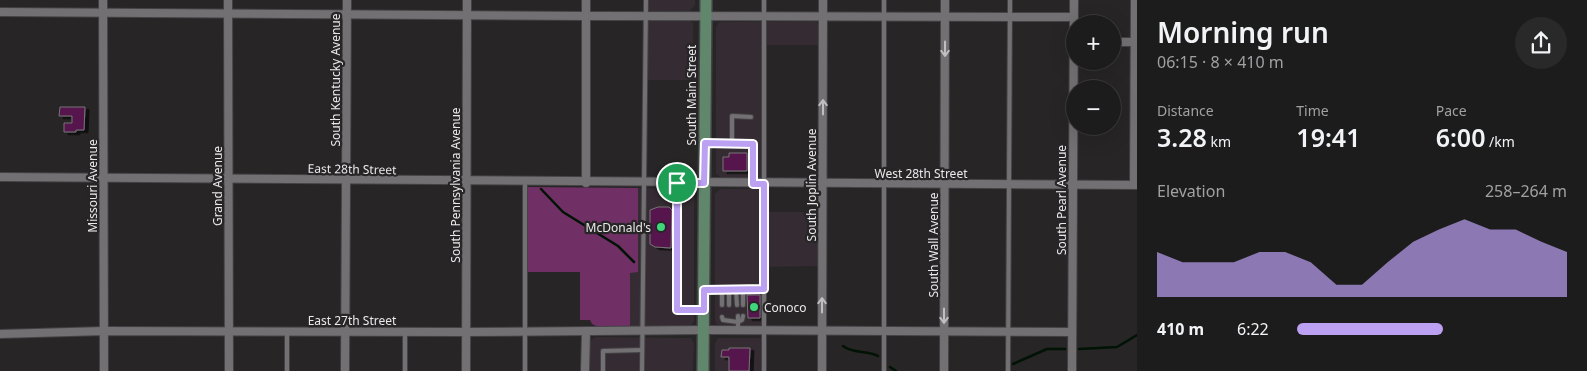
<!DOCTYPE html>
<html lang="en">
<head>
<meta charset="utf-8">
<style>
  :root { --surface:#1d1c1c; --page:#2a2929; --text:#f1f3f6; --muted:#a0a1a3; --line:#3b3a3b; --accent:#bca0f2 }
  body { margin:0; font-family:"Noto Sans",sans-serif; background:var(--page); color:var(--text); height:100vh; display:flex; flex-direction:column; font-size:19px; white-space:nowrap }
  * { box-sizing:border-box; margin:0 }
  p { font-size:16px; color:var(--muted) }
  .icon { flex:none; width:28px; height:28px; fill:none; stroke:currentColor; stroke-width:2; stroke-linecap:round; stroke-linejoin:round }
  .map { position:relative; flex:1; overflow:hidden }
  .panel { display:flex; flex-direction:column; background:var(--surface); width:450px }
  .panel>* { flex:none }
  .fabs { position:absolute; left:1066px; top:15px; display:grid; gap:10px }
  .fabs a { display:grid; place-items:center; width:55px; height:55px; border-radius:50%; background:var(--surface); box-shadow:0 5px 20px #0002,0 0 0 1px var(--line); font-size:25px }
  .pin { position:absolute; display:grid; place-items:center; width:42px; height:42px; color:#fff; margin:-21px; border:2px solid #fff; border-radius:50%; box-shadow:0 1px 5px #0007 }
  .round { display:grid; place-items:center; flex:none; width:52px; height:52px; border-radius:26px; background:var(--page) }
  .headline { display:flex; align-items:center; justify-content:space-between; height:85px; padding:0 20px }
  h1 { font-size:28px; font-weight:600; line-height:38px }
  .figures { display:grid; grid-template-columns:repeat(3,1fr); gap:8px; height:85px; padding:5px 20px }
  .figures div { display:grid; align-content:center }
  .figures b { font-size:25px; font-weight:600 }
  .figures small { font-size:14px; font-weight:400 }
  .figures p { font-size:14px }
  .chart { height:140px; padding:10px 20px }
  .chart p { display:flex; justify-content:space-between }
  .chart svg { width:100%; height:90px; margin-top:5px; fill:var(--accent); opacity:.7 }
  ul { padding:0 20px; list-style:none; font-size:16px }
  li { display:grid; grid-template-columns:80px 60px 1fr; align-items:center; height:38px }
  li i { height:12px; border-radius:6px; background:var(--accent) }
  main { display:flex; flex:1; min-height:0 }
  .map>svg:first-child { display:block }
  .built { fill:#342c32 }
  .green { fill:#702f65 }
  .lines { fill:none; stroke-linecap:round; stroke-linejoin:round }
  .stream { stroke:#001304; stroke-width:2.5 }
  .building { fill:#56144d; stroke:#777577; filter:url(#shadow) }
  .service-casing { stroke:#444244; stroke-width:6 }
  .minor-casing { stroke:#444244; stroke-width:10 }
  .primary-casing { stroke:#444244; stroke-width:14 }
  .service { stroke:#737073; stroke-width:4 }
  .minor { stroke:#737073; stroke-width:8 }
  .primary { stroke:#60866c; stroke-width:11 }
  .oneway { stroke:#c0bec0 }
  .route-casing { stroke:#fff; stroke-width:10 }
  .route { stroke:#bca0f2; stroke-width:6 }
  .poi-dot { fill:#40d77c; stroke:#272526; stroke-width:2 }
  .labels { text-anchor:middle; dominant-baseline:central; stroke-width:4.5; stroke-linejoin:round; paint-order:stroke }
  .street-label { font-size:12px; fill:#eae8ea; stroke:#272526 }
  .poi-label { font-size:12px; fill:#eae8ea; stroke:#272526; text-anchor:end }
</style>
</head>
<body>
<main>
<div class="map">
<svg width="1137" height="371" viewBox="0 0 1137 371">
  <defs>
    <filter id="shadow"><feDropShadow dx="4" dy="2.5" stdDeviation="0" flood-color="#0009"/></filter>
  </defs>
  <rect width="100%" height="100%" fill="#272526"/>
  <g class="built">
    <polygon points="643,0 695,0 695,5 690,11 643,11"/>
    <polygon points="648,21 690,21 693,23 694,80 648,80"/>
    <polygon points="722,22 817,22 819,25 819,45 767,45 766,179 722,178 716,174 716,28 718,23"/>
    <polygon points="638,188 689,189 694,192 694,321 691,326 688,327 630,326 630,272 638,272"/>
    <polygon points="720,189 767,189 768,212 818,212 818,266 767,267 767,328 721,327 718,326 715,322 715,194"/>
    <polygon points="595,337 691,338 694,343 693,371 590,371 590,341"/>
    <polygon points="718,338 766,338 766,371 715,371 715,343"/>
  </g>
  <polygon class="green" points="526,187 638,188 638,272 630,273 630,326 596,326 592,324 590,320 580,320 580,272 525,272"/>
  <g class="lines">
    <g class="stream">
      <polyline points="541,189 563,212 618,246 634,262"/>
      <path d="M843,346C853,354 867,350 878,356"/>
      <polyline points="1079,349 1117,347 1137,335"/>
      <polyline points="1013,364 1047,349 1065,349"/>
      <polyline points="890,367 896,371"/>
    </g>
  </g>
  <g class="building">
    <polygon points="60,107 85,107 84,130 76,130 76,132 64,132 64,123 72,123 72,116 59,116"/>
    <polygon points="729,153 747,153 747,171 723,171 723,157 729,157"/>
    <polygon points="658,207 669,207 672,210 671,248 655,247 650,244 650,210"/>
    <polygon points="747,295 760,295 760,318 748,318"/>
    <polygon points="729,348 750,348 749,371 729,371 729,357 721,357 722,350 729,350"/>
  </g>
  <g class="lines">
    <g class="service-casing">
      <g id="service">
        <polyline points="764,0 764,371"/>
        <polyline points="707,143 753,144 753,181"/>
        <polyline points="732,143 732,116 751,117"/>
        <polyline points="677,183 677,310 701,310"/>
        <polyline points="736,289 737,305"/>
        <polyline points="743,289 743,305"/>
        <polyline points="706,290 764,289"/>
        <polyline points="729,290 729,305"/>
        <polyline points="722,305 722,290"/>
        <polyline points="738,316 738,322 742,320 743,316"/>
        <polyline points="722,317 723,320 738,322 738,330"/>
        <polyline points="287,371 287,331"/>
        <polyline points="405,371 405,331"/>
        <polyline points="525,371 525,182"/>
        <polyline points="603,371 603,351 642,350"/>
        <polyline points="642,371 646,0"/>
        <polyline points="884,371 884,0"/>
        <polyline points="1008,371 1010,0"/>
      </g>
    </g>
    <g class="minor-casing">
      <g id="minor">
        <polyline points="103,0 104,371"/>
        <polyline points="228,0 229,371"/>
        <polyline points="0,12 586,16 1074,17"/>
        <polyline points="1112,42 1135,42"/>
        <polyline points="0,177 1137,185"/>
        <polyline points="586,183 586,0"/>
        <polyline points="1134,185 1135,0"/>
        <polyline points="0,334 104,331 466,332 704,330 1072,332"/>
        <polyline points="345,371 347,0"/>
        <polyline points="466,371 467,0"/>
        <polyline points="585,371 586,331"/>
        <polyline points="822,371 823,0"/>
        <polyline points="944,371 945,0"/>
        <polyline points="1072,371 1074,0"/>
      </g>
    </g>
    <g class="primary-casing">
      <polyline id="primary" points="703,371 706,0"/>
    </g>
    <use href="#service" class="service"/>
    <use href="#minor" class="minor"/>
    <use href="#primary" class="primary"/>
  </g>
  <defs><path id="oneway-shaft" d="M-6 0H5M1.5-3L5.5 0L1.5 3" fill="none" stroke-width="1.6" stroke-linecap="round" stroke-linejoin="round" transform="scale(1.25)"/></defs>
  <g class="oneway">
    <use href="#oneway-shaft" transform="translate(945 49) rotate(90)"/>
    <use href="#oneway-shaft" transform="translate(823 107) rotate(-90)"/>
    <use href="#oneway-shaft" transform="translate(822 305) rotate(-90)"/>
    <use href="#oneway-shaft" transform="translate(944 316) rotate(90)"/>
  </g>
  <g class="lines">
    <g class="route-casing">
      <polygon id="route" points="705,143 753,144 753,184 764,184 764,289 704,290 704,310 677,310 677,183 704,183"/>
    </g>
    <use href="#route" class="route"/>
  </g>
  <g class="poi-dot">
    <circle cx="661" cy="227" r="5"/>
    <circle cx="754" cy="307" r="5"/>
  </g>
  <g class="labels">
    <g class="street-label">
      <text transform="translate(335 80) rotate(-90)">South Kentucky Avenue</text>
      <text transform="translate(691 95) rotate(-90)">South Main Street</text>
      <text transform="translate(352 169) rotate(1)">East 28th Street</text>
      <text x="921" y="173">West 28th Street</text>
      <text transform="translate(455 185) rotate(-90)">South Pennsylvania Avenue</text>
      <text transform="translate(811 185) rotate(-90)">South Joplin Avenue</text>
      <text transform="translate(92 186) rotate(-90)">Missouri Avenue</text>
      <text transform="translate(217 186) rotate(-90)">Grand Avenue</text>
      <text transform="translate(1061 200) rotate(-90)">South Pearl Avenue</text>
      <text transform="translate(933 245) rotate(-90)">South Wall Avenue</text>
      <text x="352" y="320">East 27th Street</text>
    </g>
    <g class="poi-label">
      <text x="651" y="227">McDonald's</text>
      <text x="764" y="307" text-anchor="start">Conoco</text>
    </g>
  </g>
</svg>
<div class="fabs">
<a>+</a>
<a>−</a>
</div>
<div class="pin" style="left:677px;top:183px;background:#1e9e55"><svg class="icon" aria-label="arrive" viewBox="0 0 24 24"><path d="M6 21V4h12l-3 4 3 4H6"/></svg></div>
</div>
<section class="panel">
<div class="headline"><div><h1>Morning run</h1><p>06:15 · 8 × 410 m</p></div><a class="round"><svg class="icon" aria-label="share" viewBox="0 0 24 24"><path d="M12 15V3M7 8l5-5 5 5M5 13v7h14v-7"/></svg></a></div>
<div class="figures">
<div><p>Distance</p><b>3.28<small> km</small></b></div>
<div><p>Time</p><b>19:41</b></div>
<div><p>Pace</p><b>6:00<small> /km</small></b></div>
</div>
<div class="chart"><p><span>Elevation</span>258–264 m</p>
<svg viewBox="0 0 160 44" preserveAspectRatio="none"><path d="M0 44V22L10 27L20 27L30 27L40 22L50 22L60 27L70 38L80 38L90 27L100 17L110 11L120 6L130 11L140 11L150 17L160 22V44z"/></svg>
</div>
<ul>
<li><b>410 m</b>6:22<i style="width:54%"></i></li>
</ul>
</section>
</main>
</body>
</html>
